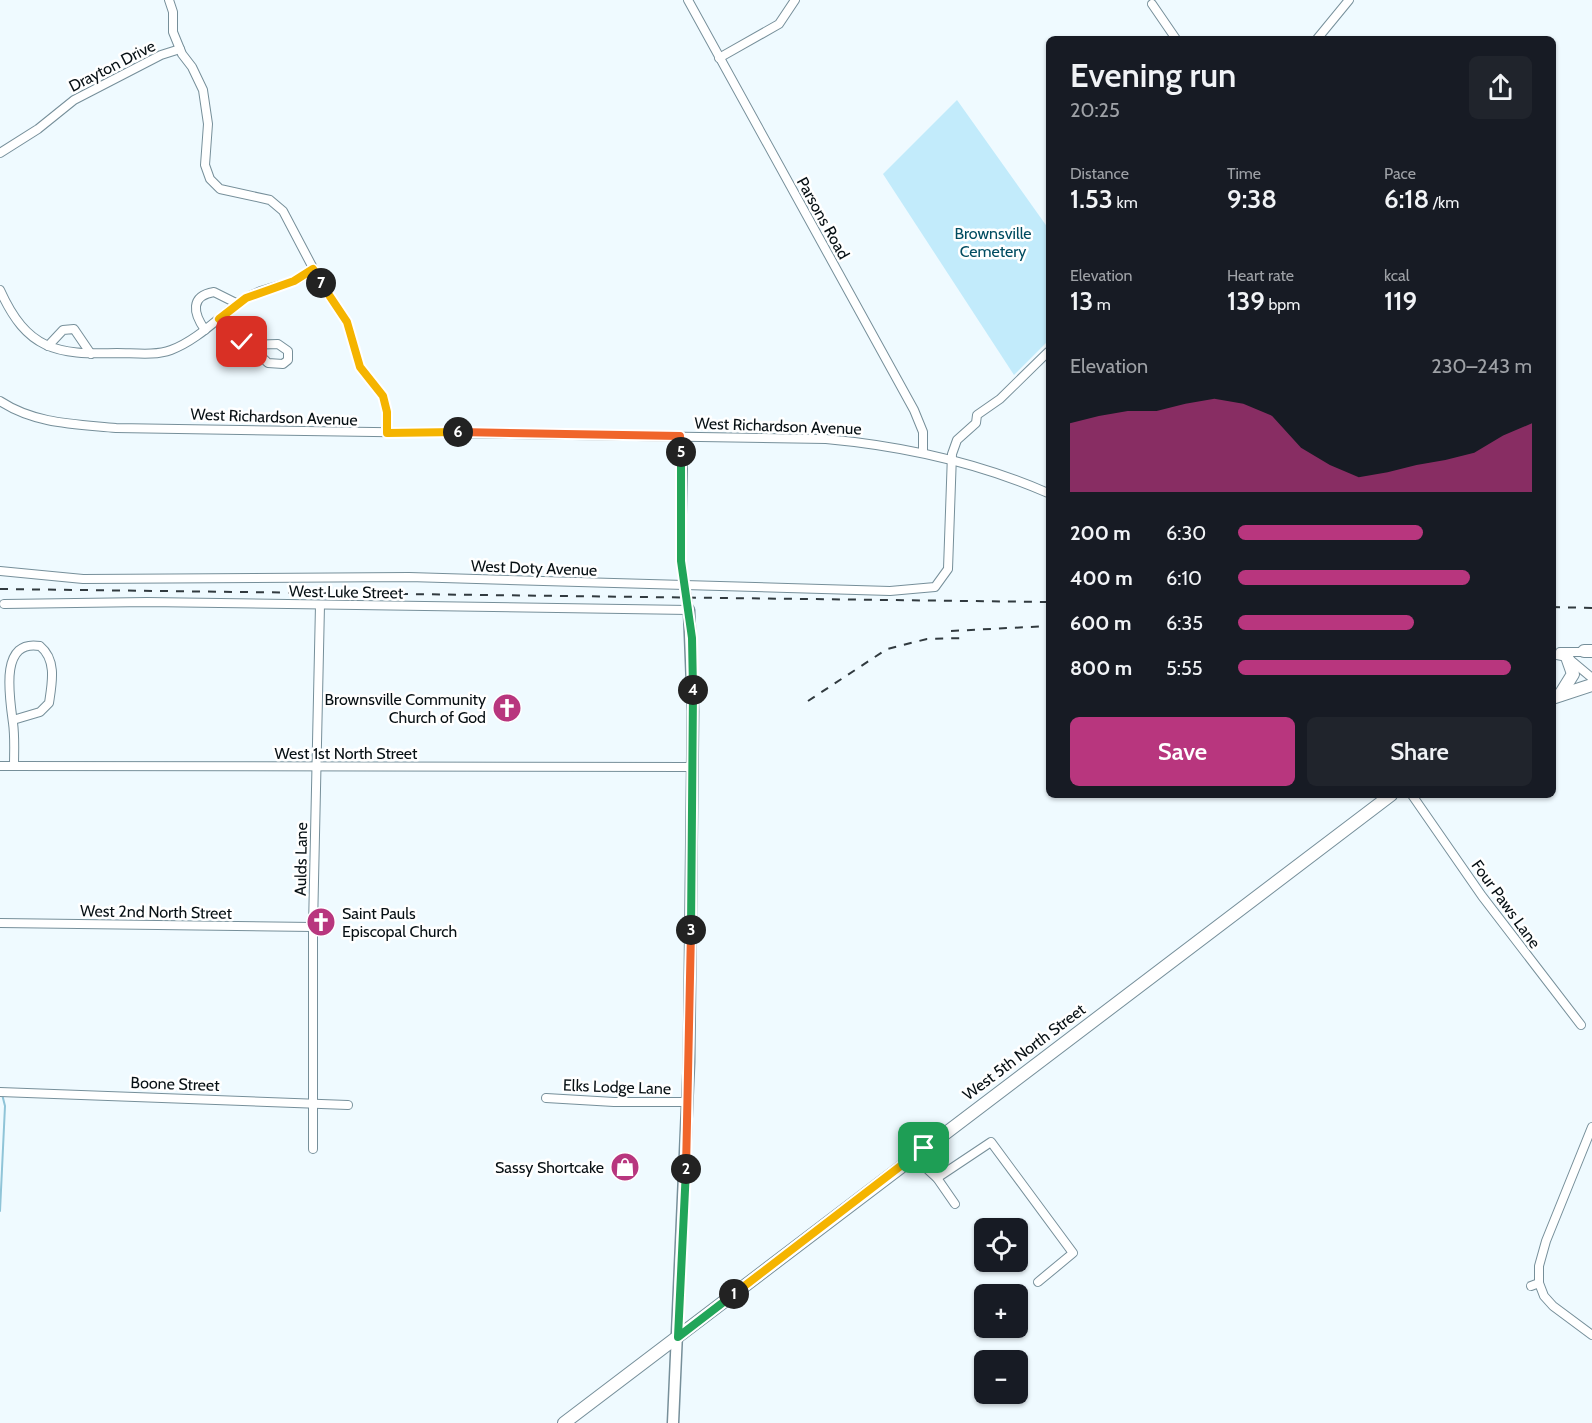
<!DOCTYPE html>
<html lang="en">
<head>
<meta charset="utf-8">
<style>
  :root { --surface:#171b24; --page:#20242c; --text:#f1f3f6; --muted:#9ea1a6; --accent:#b8367e }
  body { margin:0; font-family:Cabin,sans-serif; background:var(--page); color:var(--text); height:100vh; display:flex; flex-direction:column; font-size:22px; white-space:nowrap }
  * { box-sizing:border-box; margin:0 }
  p { font-size:20px; color:var(--muted) }
  .icon { flex:none; width:33px; height:33px; fill:none; stroke:currentColor; stroke-width:2; stroke-linecap:round; stroke-linejoin:round }
  .map { position:relative; flex:1; overflow:hidden }
  .side { position:absolute; left:1046px; top:36px; width:510px; height:762px; display:flex; flex-direction:column; background:var(--surface); border-radius:9px; box-shadow:0 2px 4px #0004 }
  .side>* { flex:none }
  .controls { position:absolute; left:974px; top:1218px; display:grid; gap:12px }
  .controls a { display:grid; place-items:center; width:54px; height:54px; border-radius:9px; background:var(--surface); box-shadow:0 2px 4px #0004; font-size:30px }
  .pin { position:absolute; display:grid; place-items:center; width:51px; height:51px; color:#fff; margin:-26px; border-radius:12px; box-shadow:0 3px 9px #0006 }
  .km { position:absolute; width:30px; height:30px; margin:-15px; border-radius:50%; background:#222; color:#fff; font-size:16px; line-height:30px; text-align:center }
  .round { display:grid; place-items:center; flex:none; width:63px; height:63px; border-radius:9px; background:var(--page) }
  .headline { display:flex; align-items:center; justify-content:space-between; height:102px; padding:0 24px }
  h1 { font-size:33px; font-weight:600; line-height:45px }
  .metrics { display:grid; grid-template-columns:repeat(3,1fr); gap:9px; height:102px; padding:6px 24px }
  .metrics div { display:grid; align-content:center }
  .metrics b { font-size:26px; font-weight:600 }
  .metrics small { font-size:16px; font-weight:400 }
  .metrics p { font-size:16px }
  .chart { height:168px; padding:12px 24px }
  .chart p { display:flex; justify-content:space-between }
  .chart svg { width:100%; height:108px; margin-top:6px; fill:var(--accent); opacity:.7 }
  .action { display:flex; gap:12px; margin-top:auto; padding:12px 24px }
  .action a { flex:1; height:69px; border-radius:9px; background:var(--accent); color:#fff; font-size:24px; font-weight:600; line-height:69px; text-align:center }
  .action a+a { background:var(--page); color:var(--text) }
  ul { padding:0 24px; list-style:none; font-size:20px }
  li { display:grid; grid-template-columns:96px 72px 1fr; align-items:center; height:45px }
  li i { height:15px; border-radius:8px; background:var(--accent) }
  .map>svg:first-child { display:block }
  .green { fill:#c2ebfb }
  .lines { fill:none; stroke-linecap:round; stroke-linejoin:round }
  .stream { stroke:#8fc4d8; stroke-width:2 }
  .street-casing { stroke:#768f9a; stroke-width:10 }
  .secondary-casing { stroke:#768f9a; stroke-width:13 }
  .primary-casing { stroke:#768f9a; stroke-width:14 }
  .street { stroke:#fff; stroke-width:8 }
  .secondary { stroke:#fff; stroke-width:10 }
  .primary { stroke:#fff; stroke-width:12 }
  .rail { stroke:#313a3f; stroke-width:2; stroke-dasharray:8 8; stroke-linecap:butt }
  .split-1-casing { stroke:#fff; stroke-width:12 }
  .split-2-casing { stroke:#fff; stroke-width:12 }
  .split-3-casing { stroke:#fff; stroke-width:12 }
  .split-4-casing { stroke:#fff; stroke-width:12 }
  .split-5-casing { stroke:#fff; stroke-width:12 }
  .split-6-casing { stroke:#fff; stroke-width:12 }
  .split-7-casing { stroke:#fff; stroke-width:12 }
  .split-8-casing { stroke:#fff; stroke-width:12 }
  .split-1 { stroke:#f5b400; stroke-width:8 }
  .split-2 { stroke:#22a559; stroke-width:8 }
  .split-3 { stroke:#f0652b; stroke-width:8 }
  .split-4 { stroke:#22a559; stroke-width:8 }
  .split-5 { stroke:#22a559; stroke-width:8 }
  .split-6 { stroke:#f0652b; stroke-width:8 }
  .split-7 { stroke:#f5b400; stroke-width:8 }
  .split-8 { stroke:#f5b400; stroke-width:8 }
  .labels { text-anchor:middle; dominant-baseline:central; stroke-width:5; stroke-linejoin:round; paint-order:stroke }
  .street-label { font-size:16px; fill:#071014; stroke:#fff }
  .park-label { font-size:16px; fill:#004c61; stroke:#fff }
  .poi-label { font-size:16px; fill:#071014; stroke:#fff; text-anchor:end }
</style>
</head>
<body>
<div class="map">
<svg width="1592" height="1423" viewBox="0 0 1592 1423">
  <rect width="100%" height="100%" fill="#effaff"/>
  <polygon class="green" points="957,100 1048,228 1048,341 1014,375 883,174"/>
  <g class="lines">
    <polyline class="stream" points="0,1211 5,1106 2,1094"/>
    <g class="street-casing">
      <g id="street">
        <polyline points="169,0 173,12 173,32 182,54 192,67 203,90 208,124 205,165 210,179 220,189 270,200 283,211 323,287 347,322 360,367 383,396 387,412 387,433"/>
        <polyline points="688,0 914,410 923,432 923,453"/>
        <polyline points="1152,4 1176,39"/>
        <polyline points="1317,39 1349,0"/>
        <polyline points="719,58 779,24 795,0"/>
        <polyline points="0,153 38,129 74,100 161,55 180,49"/>
        <path d="M0,290C27,350 56,355 117,353C134,353 155,356 171,350C200,339 221,314 246,298C260,289 278,287 294,281C300,279 307,273 313,269"/>
        <path d="M219,319C235,334 252,347 268,363L283,364L288,360V351L278,344L249,345"/>
        <path d="M205,330C193,313 190,296 214,292L238,304"/>
        <polyline points="48,346 63,330 74,329 91,354"/>
        <path d="M0,401C35,424 75,424 116,428L826,439C903,446 977,462 1048,493"/>
        <polyline points="0,571 83,579 409,577 890,591 935,587 948,569 952,454 957,440 976,423 977,415 1000,399 1048,352"/>
        <polyline points="4,604 147,602 689,610 681,561 683,469 680,436"/>
        <polyline points="1560,652 1587,652"/>
        <polyline points="1552,654 1567,657 1592,678"/>
        <path d="M13,720L40,712L49,703C52,683 57,660 40,646C0,639 9,694 13,723C15,737 14,752 14,766"/>
        <polyline points="0,766 692,767"/>
        <polyline points="1412,795 1482,896 1581,1025"/>
        <polyline points="0,923 313,927"/>
        <polyline points="0,1092 348,1105"/>
        <polyline points="546,1098 614,1102 688,1102"/>
        <polyline points="1592,1127 1546,1241 1539,1266 1539,1283 1544,1296 1553,1306 1592,1335"/>
        <polyline points="313,1149 313,927 320,605"/>
        <polyline points="913,1156 937,1178 955,1204"/>
        <polyline points="937,1178 991,1142 1073,1253 1038,1282"/>
        <polyline points="1531,1286 1539,1283"/>
      </g>
    </g>
    <g class="secondary-casing">
      <polyline id="secondary" points="673,1423 689,1062 693,711 689,610"/>
    </g>
    <g class="primary-casing">
      <g id="primary">
        <polyline points="1584,651 1592,651"/>
        <polyline points="1560,695 1573,674 1567,657"/>
        <polyline points="1552,698 1592,685"/>
        <polyline points="564,1423 1391,795"/>
      </g>
    </g>
    <use href="#street" class="street"/>
    <use href="#secondary" class="secondary"/>
    <use href="#primary" class="primary"/>
    <g class="rail">
      <polyline points="0,589 1048,602"/>
      <polyline points="1552,607 1592,608"/>
      <polyline points="951,631 1048,626"/>
      <polyline points="808,701 887,649 927,639 965,638"/>
    </g>
  </g>
  <g class="lines">
    <g class="split-1-casing">
      <polyline id="split-1" points="734,1294 924,1148"/>
    </g>
    <g class="split-2-casing">
      <polyline id="split-2" points="686,1169 678,1337 734,1294"/>
    </g>
    <g class="split-3-casing">
      <polyline id="split-3" points="686,1169 691,930"/>
    </g>
    <g class="split-4-casing">
      <polyline id="split-4" points="691,930 693,690"/>
    </g>
    <g class="split-5-casing">
      <polyline id="split-5" points="681,452 681,561 692,638 693,690"/>
    </g>
    <g class="split-6-casing">
      <polyline id="split-6" points="458,432 680,436 681,452"/>
    </g>
    <g class="split-7-casing">
      <polyline id="split-7" points="321,283 347,322 360,367 383,396 387,412 387,433 458,432"/>
    </g>
    <g class="split-8-casing">
      <polyline id="split-8" points="242,342 219,319 246,298 294,281 313,269 321,283"/>
    </g>
    <use href="#split-1" class="split-1"/>
    <use href="#split-2" class="split-2"/>
    <use href="#split-3" class="split-3"/>
    <use href="#split-4" class="split-4"/>
    <use href="#split-5" class="split-5"/>
    <use href="#split-6" class="split-6"/>
    <use href="#split-7" class="split-7"/>
    <use href="#split-8" class="split-8"/>
  </g>
  <defs>
    <g id="church-disc" transform="scale(1.5)"><circle r="9.5" fill="#b8367e" stroke="#fff"/><path d="M-1.2-6h2.4v3.5h3.3v2.4h-3.3V6h-2.4V-.1h-3.3v-2.4h3.3Z" fill="#fff"/></g>
    <g id="shop-disc" transform="scale(1.5)"><circle r="9.5" fill="#b8367e" stroke="#fff"/><path d="M-5-2.5h2.3a2.7 3.5 0 0 1 5.4 0H5L5.5 6h-11ZM-1.5-2.5h3a1.5 2.3 0 0 0-3 0Z" fill="#fff"/></g>
  </defs>
  <g fill-rule="evenodd">
    <use href="#church-disc" x="507" y="708"/>
    <use href="#church-disc" x="321" y="922"/>
    <use href="#shop-disc" x="625" y="1167"/>
  </g>
  <g class="labels">
    <g class="street-label">
      <text transform="translate(112 66) rotate(-27)">Drayton Drive</text>
      <text transform="translate(823 218) rotate(61)">Parsons Road</text>
      <text transform="translate(274 417) rotate(2)">West Richardson Avenue</text>
      <text transform="translate(778 426) rotate(2)">West Richardson Avenue</text>
      <text transform="translate(534 568) rotate(2)">West Doty Avenue</text>
      <text transform="translate(346 592) rotate(1)">West Luke Street</text>
      <text x="346" y="753">West 1st North Street</text>
      <text transform="translate(301 859) rotate(-89)">Aulds Lane</text>
      <text transform="translate(1506 904) rotate(54)">Four Paws Lane</text>
      <text transform="translate(156 912) rotate(1)">West 2nd North Street</text>
      <text transform="translate(1024 1052) rotate(-37)">West 5th North Street</text>
      <text transform="translate(175 1084) rotate(2)">Boone Street</text>
      <text transform="translate(617 1087) rotate(2)">Elks Lodge Lane</text>
    </g>
    <g class="park-label">
      <text x="993" y="233">Brownsville<tspan x="993" dy="18">Cemetery</tspan></text>
    </g>
    <g class="poi-label">
      <text x="486" y="699">Brownsville Community<tspan x="486" dy="18">Church of God</tspan></text>
      <text x="342" y="913" text-anchor="start">Saint Pauls<tspan x="342" dy="18">Episcopal Church</tspan></text>
      <text x="604" y="1167">Sassy Shortcake</text>
    </g>
  </g>
</svg>
<div class="controls">
<a><svg class="icon" aria-label="locate" viewBox="0 0 24 24"><circle cx="12" cy="12" r="6"/><path d="M12 2v4M12 18v4M2 12h4M18 12h4"/></svg></a>
<a>+</a>
<a>−</a>
</div>
<div class="pin" style="left:924px;top:1148px;background:#1e9e55"><svg class="icon" aria-label="arrive" viewBox="0 0 24 24"><path d="M6 21V4h12l-3 4 3 4H6"/></svg></div>
<div class="pin" style="left:242px;top:342px;background:#d93025"><svg class="icon" aria-label="check" viewBox="0 0 24 24"><path d="M5 12l5 5 9-10"/></svg></div>
<b class="km" style="left:734px;top:1294px">1</b>
<b class="km" style="left:686px;top:1169px">2</b>
<b class="km" style="left:691px;top:930px">3</b>
<b class="km" style="left:693px;top:690px">4</b>
<b class="km" style="left:681px;top:452px">5</b>
<b class="km" style="left:458px;top:432px">6</b>
<b class="km" style="left:321px;top:283px">7</b>
<section class="side">
<div class="headline"><div><h1>Evening run</h1><p>20:25</p></div><a class="round"><svg class="icon" aria-label="share" viewBox="0 0 24 24"><path d="M12 15V3M7 8l5-5 5 5M5 13v7h14v-7"/></svg></a></div>
<div class="metrics">
<div><p>Distance</p><b>1.53<small> km</small></b></div>
<div><p>Time</p><b>9:38</b></div>
<div><p>Pace</p><b>6:18<small> /km</small></b></div>
</div>
<div class="metrics">
<div><p>Elevation</p><b>13<small> m</small></b></div>
<div><p>Heart rate</p><b>139<small> bpm</small></b></div>
<div><p>kcal</p><b>119</b></div>
</div>
<div class="chart"><p><span>Elevation</span>230–243 m</p>
<svg viewBox="0 0 160 44" preserveAspectRatio="none"><path d="M0 44V16L10 13L20 11L30 11L40 8L50 6L60 8L70 13L80 26L90 33L100 38L110 36L120 33L130 31L140 28L150 21L160 16V44z"/></svg>
</div>
<ul>
<li><b>200 m</b>6:30<i style="width:63%"></i></li>
<li><b>400 m</b>6:10<i style="width:79%"></i></li>
<li><b>600 m</b>6:35<i style="width:60%"></i></li>
<li><b>800 m</b>5:55<i style="width:93%"></i></li>
</ul>
<div class="action"><a>Save</a><a>Share</a></div>
</section>
</div>
</body>
</html>
